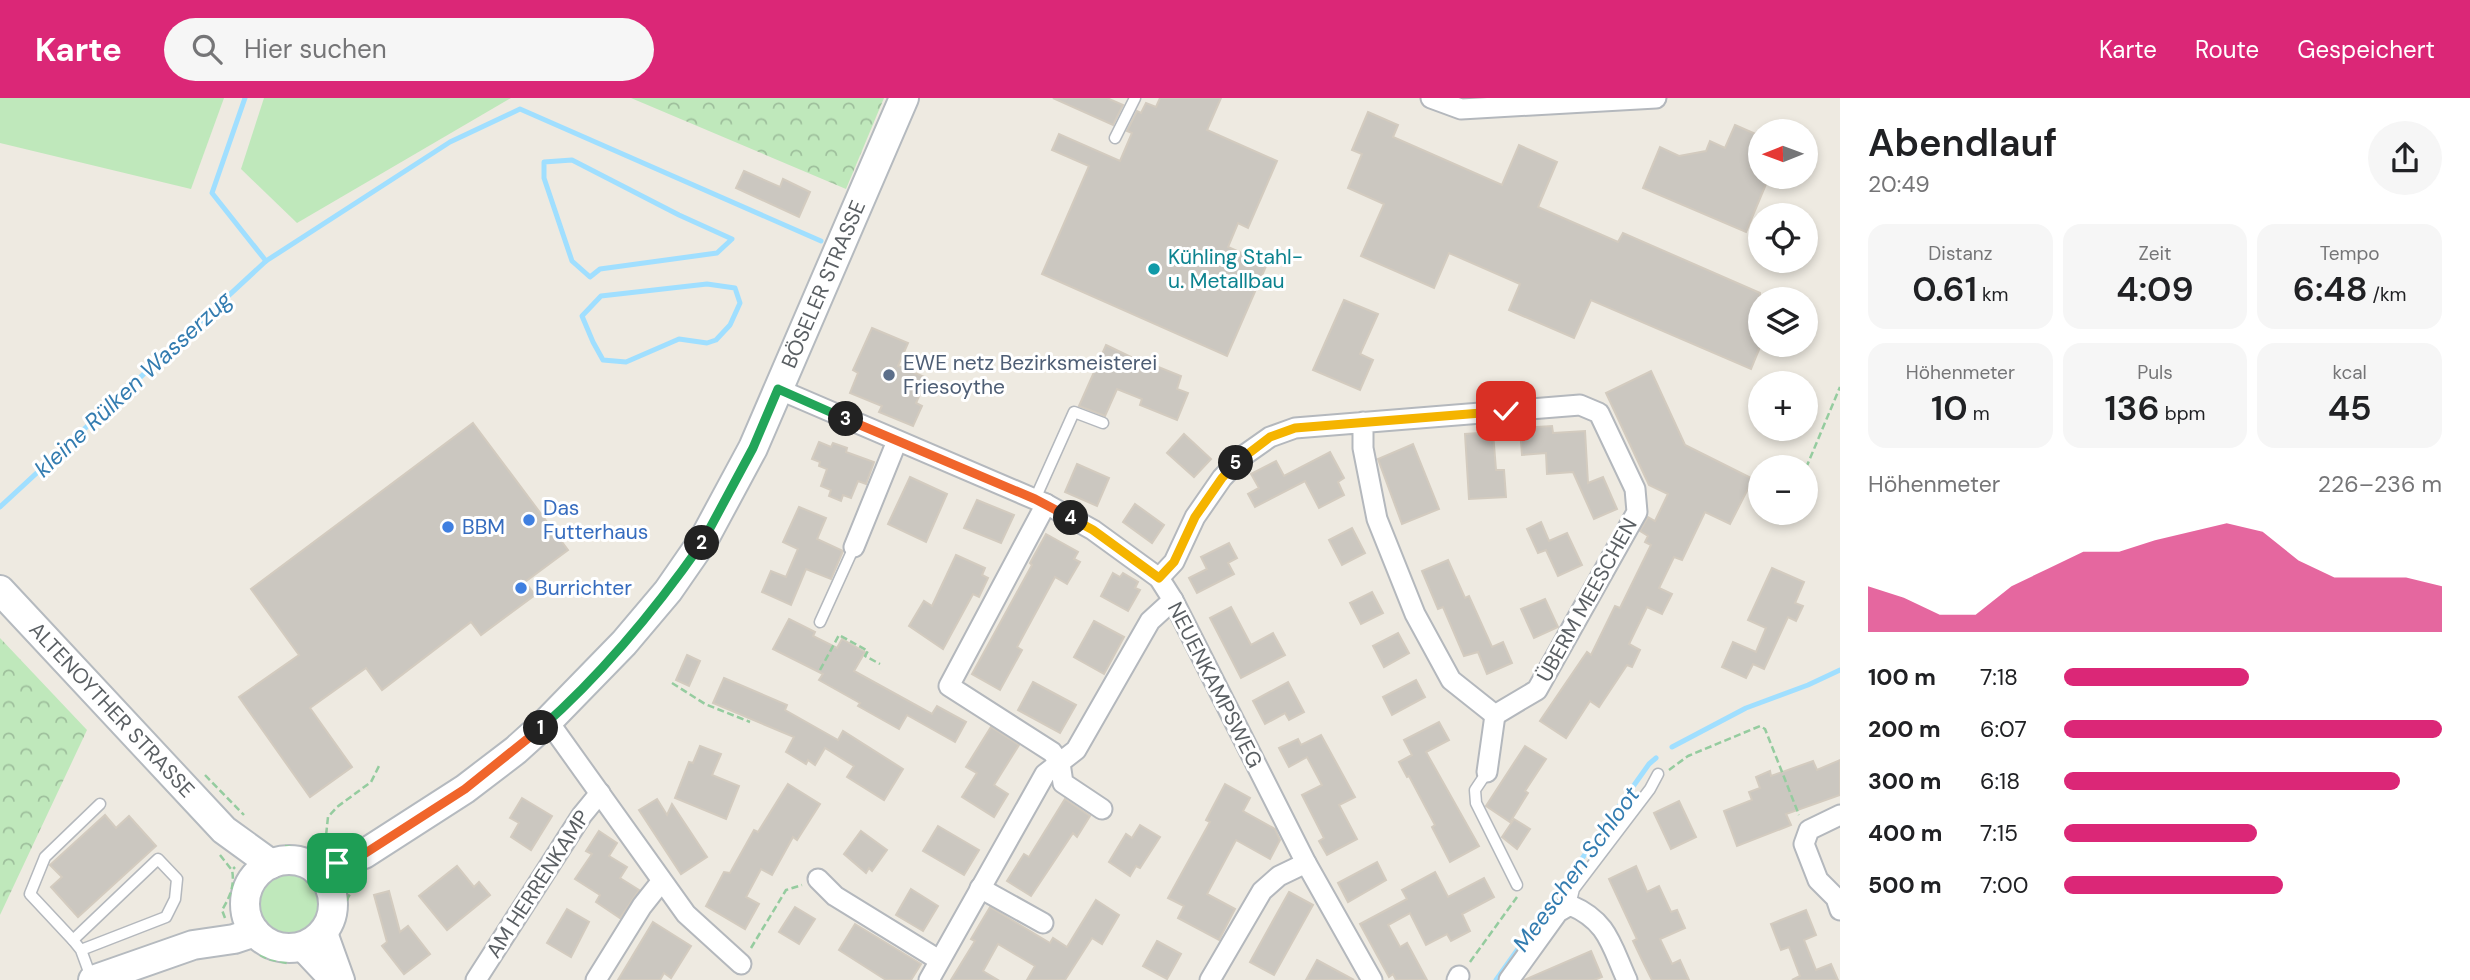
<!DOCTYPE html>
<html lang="de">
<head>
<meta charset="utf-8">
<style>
  :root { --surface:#fff; --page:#f6f6f6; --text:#202124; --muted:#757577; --accent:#db2777 }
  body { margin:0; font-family:"DM Sans",sans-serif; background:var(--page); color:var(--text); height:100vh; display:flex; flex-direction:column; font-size:26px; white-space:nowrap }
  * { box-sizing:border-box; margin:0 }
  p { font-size:23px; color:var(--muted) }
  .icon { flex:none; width:38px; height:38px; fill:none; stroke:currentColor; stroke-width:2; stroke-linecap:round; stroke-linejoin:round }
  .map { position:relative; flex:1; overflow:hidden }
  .side { display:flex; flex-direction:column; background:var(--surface); width:630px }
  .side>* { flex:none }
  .needle { width:46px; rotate:269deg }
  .tools { position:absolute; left:1748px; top:21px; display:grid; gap:14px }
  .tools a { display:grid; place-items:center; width:70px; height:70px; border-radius:50%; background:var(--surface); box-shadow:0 4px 10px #0003; font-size:35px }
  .pin { position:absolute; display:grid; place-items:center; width:60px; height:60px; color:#fff; margin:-30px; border-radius:14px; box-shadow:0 4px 10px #0006 }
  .km { position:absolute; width:35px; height:35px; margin:-18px; border-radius:50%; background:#222; color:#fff; font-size:19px; line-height:35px; text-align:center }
  .round { display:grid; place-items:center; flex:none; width:74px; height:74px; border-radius:37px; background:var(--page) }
  .summary { display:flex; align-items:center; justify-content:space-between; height:119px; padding:0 28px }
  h1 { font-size:38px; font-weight:600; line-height:52px }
  .stats { display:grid; grid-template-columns:repeat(3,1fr); gap:10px; height:119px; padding:7px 28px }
  .stats div { display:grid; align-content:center; border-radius:18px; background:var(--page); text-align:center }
  .stats b { font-size:35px; font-weight:600 }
  .stats small { font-size:19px; font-weight:400 }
  .stats p { font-size:19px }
  .chart { height:196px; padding:14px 28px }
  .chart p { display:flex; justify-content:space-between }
  .chart svg { width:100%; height:126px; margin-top:7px; fill:var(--accent); opacity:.7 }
  ul { padding:0 28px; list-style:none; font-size:23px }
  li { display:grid; grid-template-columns:112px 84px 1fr; align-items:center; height:52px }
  li i { height:18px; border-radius:9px; background:var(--accent) }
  header { display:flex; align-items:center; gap:42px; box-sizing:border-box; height:98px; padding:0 35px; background:var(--accent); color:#fff }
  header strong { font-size:33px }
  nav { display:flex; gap:38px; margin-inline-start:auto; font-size:24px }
  .search { width:490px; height:63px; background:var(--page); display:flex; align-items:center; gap:18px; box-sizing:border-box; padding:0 24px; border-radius:38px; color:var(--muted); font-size:26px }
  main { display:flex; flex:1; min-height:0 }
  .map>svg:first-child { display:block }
  .green { fill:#bfe8bb }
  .forest { fill:url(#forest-crowns) }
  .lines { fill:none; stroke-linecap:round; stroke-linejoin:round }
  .stream { stroke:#a0dfff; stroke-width:5 }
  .building { fill:#cbc7c0; stroke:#d3cbbf; stroke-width:2 }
  .service-casing { stroke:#b4b8bd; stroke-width:13 }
  .minor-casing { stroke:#b4b8bd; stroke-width:23 }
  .tertiary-casing { stroke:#b4b8bd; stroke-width:28 }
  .secondary-casing { stroke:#b5babf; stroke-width:32 }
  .path { stroke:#95cc9f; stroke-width:2.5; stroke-dasharray:7 3.5; stroke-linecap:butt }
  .service { stroke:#fff; stroke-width:10 }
  .minor { stroke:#fff; stroke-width:19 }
  .tertiary { stroke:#fff; stroke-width:24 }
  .secondary { stroke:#fff; stroke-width:28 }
  .split-1-casing { stroke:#fff; stroke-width:14 }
  .split-2-casing { stroke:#fff; stroke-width:14 }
  .split-3-casing { stroke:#fff; stroke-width:14 }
  .split-4-casing { stroke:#fff; stroke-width:14 }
  .split-5-casing { stroke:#fff; stroke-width:14 }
  .split-6-casing { stroke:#fff; stroke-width:14 }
  .split-1 { stroke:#f0652b; stroke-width:9 }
  .split-2 { stroke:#22a559; stroke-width:9 }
  .split-3 { stroke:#22a559; stroke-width:9 }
  .split-4 { stroke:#f0652b; stroke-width:9 }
  .split-5 { stroke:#f5b400; stroke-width:9 }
  .split-6 { stroke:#f5b400; stroke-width:9 }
  .culture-dot { fill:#0f9aa8; stroke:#fff; stroke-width:2.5 }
  .service-dot { fill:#5c6f8a; stroke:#fff; stroke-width:2.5 }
  .shop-dot { fill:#3f7fe0; stroke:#fff; stroke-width:2.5 }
  .labels { text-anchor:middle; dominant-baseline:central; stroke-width:6; stroke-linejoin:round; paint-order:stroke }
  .culture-label { font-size:21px; fill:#0d838f; stroke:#fff; text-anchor:start }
  .street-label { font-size:21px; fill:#5a5f63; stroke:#fff }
  .service-label { font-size:21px; fill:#4e5e75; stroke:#fff; text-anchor:start }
  .shop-label { font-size:21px; fill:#366cbe; stroke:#fff; text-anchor:start }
  .water-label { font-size:23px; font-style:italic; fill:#337cb0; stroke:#fff }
</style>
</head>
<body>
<header>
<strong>Karte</strong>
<div class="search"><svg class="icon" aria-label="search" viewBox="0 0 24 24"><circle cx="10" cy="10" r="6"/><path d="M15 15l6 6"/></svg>Hier suchen</div>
<nav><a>Karte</a><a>Route</a><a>Gespeichert</a></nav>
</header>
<main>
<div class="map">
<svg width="1840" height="882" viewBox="0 0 1840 882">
  <defs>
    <pattern id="forest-crowns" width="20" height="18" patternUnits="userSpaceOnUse" patternTransform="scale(1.75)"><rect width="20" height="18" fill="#bfe8bb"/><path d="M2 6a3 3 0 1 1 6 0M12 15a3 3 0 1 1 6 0" fill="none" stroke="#9ebf9c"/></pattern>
  </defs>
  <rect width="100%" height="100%" fill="#eeeae1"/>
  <g class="green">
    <polygon points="0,0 224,0 191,91 0,45"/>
    <polygon points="264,0 511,0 297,125 241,71"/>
    <circle cx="289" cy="807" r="31"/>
  </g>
  <g class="forest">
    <polygon points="631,0 884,0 846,91"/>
    <polygon points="0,540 87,632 0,817"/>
  </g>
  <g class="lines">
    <g class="stream">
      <polyline points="245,0 212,95 266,163"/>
      <polygon points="572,62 679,117 732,141 717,155 600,171 590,179 572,163 544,80 544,64"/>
      <polygon points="707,186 735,190 740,205 730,227 716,242 707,245 679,241 626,264 603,262 593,244 582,218 601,198"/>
      <polyline points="0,409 266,163 450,44 520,11 821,143"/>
      <polyline points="1672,649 1746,610 1808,587 1840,572"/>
      <polyline points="1496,882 1649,666 1656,660"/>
    </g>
  </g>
  <g class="building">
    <polygon points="1053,0 1107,0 1123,7 1113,27"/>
    <polygon points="1160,0 1221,0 1207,32 1277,63 1248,130 1238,125 1228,149 1267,166 1227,258 1042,176 1089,68 1052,52 1059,36 1120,63 1132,35 1127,33 1137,13 1141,15 1146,5 1156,9"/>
    <polygon points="1368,14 1398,27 1393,39 1502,87 1519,47 1557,64 1538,109 1618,144 1623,135 1760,195 1760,249 1751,271 1591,202 1574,240 1509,212 1520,186 1449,155 1434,190 1361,158 1384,106 1348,90 1362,56 1352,52"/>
    <polygon points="1735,27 1760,38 1760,79 1769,79 1746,134 1643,90 1660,49 1679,58 1706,53 1710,43 1725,50"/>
    <polygon points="744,73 780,89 783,81 810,94 799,119 736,90"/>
    <polygon points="1344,202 1378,216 1360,256 1373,262 1360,292 1313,272"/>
    <polygon points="872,230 908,245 898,268 927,280 916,305 922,308 913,328 879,314 882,308 850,295 858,275 853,272"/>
    <polygon points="1106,247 1131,259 1128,265 1153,274 1156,268 1181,278 1177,291 1188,295 1177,322 1140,307 1142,301 1117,291 1105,318 1079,308"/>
    <polygon points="1651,273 1685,347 1753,381 1730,426 1705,414 1682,462 1674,459 1659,490 1672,496 1662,516 1647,509 1629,546 1640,552 1632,569 1627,567 1599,609 1590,603 1566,640 1540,623 1587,554 1591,557 1615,508 1620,510 1651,447 1645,444 1648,438 1640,433 1648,419 1655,423 1668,396 1649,387 1606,295"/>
    <polygon points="473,325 568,452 525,484 535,497 481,537 471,524 382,592 366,570 310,610 352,669 310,699 239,599 299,557 251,491"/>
    <polygon points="1552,328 1553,335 1585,333 1588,385 1603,379 1617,411 1594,421 1573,374 1547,376 1546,355 1522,357 1520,330"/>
    <polygon points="1493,334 1496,372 1504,372 1506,399 1469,401 1465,336"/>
    <polygon points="1184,336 1211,361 1194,379 1167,355"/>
    <polygon points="819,344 831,349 833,345 847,350 846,354 874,364 866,386 858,383 851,400 843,397 841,403 829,398 831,392 821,388 827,371 819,368 820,364 812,361"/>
    <polygon points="1413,346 1439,411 1402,426 1378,361"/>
    <polygon points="1330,354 1344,380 1338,384 1344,397 1319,410 1305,383 1255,409 1248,396 1259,390 1251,376 1276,363 1284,378"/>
    <polygon points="1077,366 1109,380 1097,408 1065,394"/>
    <polygon points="910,379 947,396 926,444 888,426"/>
    <polygon points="977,402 1014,417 1001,445 964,430"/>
    <polygon points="1135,406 1164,427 1152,445 1123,424"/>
    <polygon points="799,409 826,420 817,441 843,453 831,481 806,471 791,507 762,494 771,473 786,479 798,451 783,444"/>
    <polygon points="1541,424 1549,443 1567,435 1582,467 1558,478 1546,452 1538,455 1527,431"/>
    <polygon points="1352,430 1365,455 1342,467 1329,442"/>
    <polygon points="1046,436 1078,454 1074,461 1080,464 1067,486 1055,479 1017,549 1022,552 1000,592 972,576 1032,467 1030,465"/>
    <polygon points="1229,445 1237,460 1228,465 1234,476 1197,495 1189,480 1207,471 1201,459"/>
    <polygon points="956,457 985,470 982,477 988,480 979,499 973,496 943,551 909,528 924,503 932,508"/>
    <polygon points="1448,462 1465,500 1469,498 1492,549 1503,544 1512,565 1487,576 1478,554 1464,558 1443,509 1438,511 1422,473"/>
    <polygon points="1772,470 1804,484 1795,505 1803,508 1796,523 1788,519 1764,571 1753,566 1746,580 1722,569 1733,544 1756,554 1766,530 1748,522"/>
    <polygon points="1113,475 1120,479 1123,475 1138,484 1135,490 1140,492 1128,513 1101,498"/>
    <polygon points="1372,494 1383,515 1361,526 1350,505"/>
    <polygon points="1545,501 1558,529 1534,540 1521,511"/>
    <polygon points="1231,509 1251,547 1273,535 1285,557 1241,580 1210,520"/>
    <polygon points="789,521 815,534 813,538 837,550 842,541 865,554 854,573 932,616 937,608 966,624 955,644 907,617 899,631 858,608 860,605 819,582 823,576 773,551"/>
    <polygon points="1094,523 1124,539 1104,576 1074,559"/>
    <polygon points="1398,535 1409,555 1384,569 1373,548"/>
    <polygon points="687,557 700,563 689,588 676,582"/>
    <polygon points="724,580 787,607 785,612 838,642 843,633 903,671 884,702 847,679 854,668 825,650 815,667 808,662 806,666 786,654 794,639 713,605"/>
    <polygon points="1416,582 1425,599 1392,617 1383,599"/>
    <polygon points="1033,584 1076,607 1060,635 1018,612"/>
    <polygon points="1288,584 1304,614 1289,622 1285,615 1265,626 1253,603"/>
    <polygon points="1439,624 1449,642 1426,654 1479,748 1450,764 1432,729 1435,727 1409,678 1407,679 1399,664 1412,657 1404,642"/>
    <polygon points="991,629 1019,647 994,687 1008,696 994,719 962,699 977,675 966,669"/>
    <polygon points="1321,637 1355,699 1339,707 1357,741 1327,757 1319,743 1324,740 1302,697 1322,687 1307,659 1289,669 1279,650 1298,641 1301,647"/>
    <polygon points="700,648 721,656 712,677 739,688 726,721 675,700 689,664 693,665"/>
    <polygon points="1525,648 1546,661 1525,693 1528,695 1510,724 1486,708"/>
    <polygon points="1840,662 1840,697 1786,716 1791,727 1737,748 1724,713 1752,702 1749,694 1760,690 1756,679 1770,673 1771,678 1813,663 1817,672"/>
    <polygon points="788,686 820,706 797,742 793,739 772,777 761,771 746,799 759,806 745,831 706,808 724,774 730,775 754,732 758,734"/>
    <polygon points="1225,686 1250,700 1243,713 1275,731 1280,742 1270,761 1236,742 1207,796 1235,811 1219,842 1178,820 1184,808 1168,800 1210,724 1206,722"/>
    <polygon points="522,700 552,718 531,752 511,739 519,725 510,720"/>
    <polygon points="657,701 667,717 672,706 707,759 681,776 639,712"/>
    <polygon points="1065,701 1090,718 1077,739 1073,735 1031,798 1007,783 1024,756 1029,759"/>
    <polygon points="1679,703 1696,739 1671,751 1654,715"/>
    <polygon points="105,717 116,730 129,718 156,748 78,819 51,789 62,779 50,767"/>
    <polygon points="1514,721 1530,731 1517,751 1502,739"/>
    <polygon points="1140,727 1160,739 1140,770 1136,768 1130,778 1109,764 1126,736 1132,740"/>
    <polygon points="938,728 979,752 964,777 923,753"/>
    <polygon points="599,733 617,745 609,758 627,769 620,780 639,792 620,820 596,804 600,797 575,781 592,756 586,753"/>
    <polygon points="861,733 887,752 872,773 869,770 866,775 844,756"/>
    <polygon points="1377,764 1386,782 1348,804 1338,785"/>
    <polygon points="457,768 474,789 479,784 490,797 447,832 419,798"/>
    <polygon points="1636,768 1647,794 1659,788 1671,814 1677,812 1685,830 1660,841 1672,866 1680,862 1689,882 1652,882 1643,864 1633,843 1637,841 1609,781"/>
    <polygon points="1435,774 1448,799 1484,780 1494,799 1462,816 1470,833 1451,843 1447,836 1426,847 1410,815 1388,827 1400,849 1407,845 1427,882 1396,882 1393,876 1389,879 1360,826 1407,801 1402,792"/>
    <polygon points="911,791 938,808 923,833 896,817"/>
    <polygon points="389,793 400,834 408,828 430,856 404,876 382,848 387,844 374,797"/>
    <polygon points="1289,794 1313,807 1274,877 1250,864"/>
    <polygon points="1096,802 1119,817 1102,846 1092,840 1065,882 1027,882 1035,868 998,846 983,873 998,882 951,882 975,843 971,841 990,809 1050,845 1053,840 1067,849"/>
    <polygon points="795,809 815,821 799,846 779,834"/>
    <polygon points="567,811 589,824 571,859 547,845"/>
    <polygon points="1806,812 1816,837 1804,842 1816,872 1831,866 1838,882 1792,882 1800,878 1789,849 1781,852 1771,826"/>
    <polygon points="653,824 691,848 671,880 664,875 660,882 618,882"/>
    <polygon points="855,826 921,866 911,882 886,882 839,852"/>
    <polygon points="1157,843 1181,856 1167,881 1143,868"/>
    <polygon points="1591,853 1602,879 1594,882 1524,882"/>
    <polygon points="1317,862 1354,882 1306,882"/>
  </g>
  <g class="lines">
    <g class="service-casing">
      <g id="service">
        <polyline points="1115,40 1135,0"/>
        <polyline points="1035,401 1074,314 1103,325"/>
        <polyline points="820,524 854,449"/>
        <polyline points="1487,674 1475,692 1476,705 1517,787"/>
        <polyline points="1570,807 1574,791 1650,691 1658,676"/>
        <polyline points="73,842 30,796 45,759 100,706"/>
        <polyline points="81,852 166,819 175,801 177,781 158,761 73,842 81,852 92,882"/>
      </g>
    </g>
    <g class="minor-casing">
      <g id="minor">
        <polyline points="1431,0 1461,11 1656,0"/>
        <polyline points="778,291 1046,406 1093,432 1159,480 1173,502 1306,765 1372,882"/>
        <polyline points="1046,406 949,588 1052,654 1060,665 1063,685 1102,711"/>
        <polyline points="854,449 897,343"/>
        <polyline points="1159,480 1174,464 1195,419 1222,380 1243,358 1270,339 1295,330 1580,307 1599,315 1635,391 1637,414 1537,592 1495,617 1451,582 1415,516 1377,421 1363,350 1363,324"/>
        <polyline points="548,623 686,816 741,866"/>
        <polyline points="1487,674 1495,617"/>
        <polyline points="1840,717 1809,732 1804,746 1818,782 1836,800 1840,812"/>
        <polyline points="818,781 835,798 939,862"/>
        <polyline points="980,790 1043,825"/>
        <polyline points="476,882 582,717 600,695"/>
        <polyline points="596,882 642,808 661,784"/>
        <polyline points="929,882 1045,676 1076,652 1150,523 1173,502"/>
        <polyline points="1210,882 1262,793 1279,778 1306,765"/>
        <polyline points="1457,882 1459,878"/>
        <path d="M1509,882L1558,814L1570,807C1608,823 1611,847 1627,882"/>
      </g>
    </g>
    <g class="tertiary-casing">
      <g id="tertiary">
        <polyline points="324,832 342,882"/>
        <polyline points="301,849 332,882"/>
      </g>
    </g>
    <g class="secondary-casing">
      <g id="secondary">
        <path id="s1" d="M0,492L224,732L271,766"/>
        <circle cx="289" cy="806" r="44"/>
        <path id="s2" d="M316,772L364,756L465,691L516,652L548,623L624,545L668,493L704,441L753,350L904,0"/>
        <polyline points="93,882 193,847 234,841 255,834"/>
      </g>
    </g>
    <g class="path">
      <polyline points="1806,370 1840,289"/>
      <polyline points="1778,422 1783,415"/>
      <polyline points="820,572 839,537 868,553 865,558 880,566"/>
      <polyline points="672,585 705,606 750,624"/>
      <polyline points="1669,672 1688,658 1760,628 1765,631 1799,717"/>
      <polyline points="205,677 244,717"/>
      <polyline points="325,747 328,719 337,709 371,684 379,668"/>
      <polyline points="285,748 306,752"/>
      <polyline points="220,757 231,771"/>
      <path d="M225,820L222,812C230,799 235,787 232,772L235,769"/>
      <path d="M341,823C346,801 348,793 367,780"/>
      <polyline points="751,850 786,792 802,787"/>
      <polyline points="260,857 268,861 287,865"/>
      <polyline points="1470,864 1517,799"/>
    </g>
    <use href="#service" class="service"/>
    <use href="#minor" class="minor"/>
    <use href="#tertiary" class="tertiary"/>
    <use href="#secondary" class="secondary"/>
  </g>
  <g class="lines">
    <g class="split-1-casing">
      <polyline id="split-1" points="337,765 364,756 465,691 541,630"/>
    </g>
    <g class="split-2-casing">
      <path id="split-2" d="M541,630C602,576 655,512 702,445"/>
    </g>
    <g class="split-3-casing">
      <polyline id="split-3" points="702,445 753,350 778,291 846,321"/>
    </g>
    <g class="split-4-casing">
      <polyline id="split-4" points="846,321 1035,401 1071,420"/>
    </g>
    <g class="split-5-casing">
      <polyline id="split-5" points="1071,420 1093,432 1159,480 1174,464 1195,419 1222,380 1236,365"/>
    </g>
    <g class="split-6-casing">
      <polyline id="split-6" points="1236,365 1270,339 1295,330 1506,313"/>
    </g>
    <use href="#split-1" class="split-1"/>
    <use href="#split-2" class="split-2"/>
    <use href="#split-3" class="split-3"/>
    <use href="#split-4" class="split-4"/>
    <use href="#split-5" class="split-5"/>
    <use href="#split-6" class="split-6"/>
  </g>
  <circle class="culture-dot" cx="1154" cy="171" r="7"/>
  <circle class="service-dot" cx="889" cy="277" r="7"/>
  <g class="shop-dot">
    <circle cx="529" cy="422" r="7"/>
    <circle cx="448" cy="429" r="7"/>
    <circle cx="521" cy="490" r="7"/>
  </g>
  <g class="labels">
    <g class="culture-label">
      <text x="1168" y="159">Kühling Stahl-<tspan x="1168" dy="24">u. Metallbau</tspan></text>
    </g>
    <g class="street-label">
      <text stroke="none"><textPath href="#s2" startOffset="800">BÖSELER STRASSE</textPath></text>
      <text transform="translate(1587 502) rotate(-61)">ÜBERM MEESCHEN</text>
      <text transform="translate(1215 587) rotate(63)">NEUENKAMPSWEG</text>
      <text stroke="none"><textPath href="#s1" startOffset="164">ALTENOYTHER STRASSE</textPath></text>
      <text transform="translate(538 786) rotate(-57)">AM HERRENKAMP</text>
    </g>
    <g class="service-label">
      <text x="903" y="265">EWE netz Bezirksmeisterei<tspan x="903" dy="24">Friesoythe</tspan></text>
    </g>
    <g class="shop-label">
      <text x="543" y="410">Das<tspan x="543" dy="24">Futterhaus</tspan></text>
      <text x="462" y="429">BBM</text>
      <text x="535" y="490">Burrichter</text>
    </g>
    <g class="water-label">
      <text transform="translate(133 286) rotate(-43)">kleine Rülken Wasserzug</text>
      <text transform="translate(1576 771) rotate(-54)">Meeschen Schloot</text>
    </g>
  </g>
</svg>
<div class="tools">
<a><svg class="needle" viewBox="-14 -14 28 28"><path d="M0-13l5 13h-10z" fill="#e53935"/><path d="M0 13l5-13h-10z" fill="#757577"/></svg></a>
<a><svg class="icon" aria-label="locate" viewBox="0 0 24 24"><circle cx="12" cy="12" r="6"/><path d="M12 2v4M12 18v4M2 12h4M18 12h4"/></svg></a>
<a><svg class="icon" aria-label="layers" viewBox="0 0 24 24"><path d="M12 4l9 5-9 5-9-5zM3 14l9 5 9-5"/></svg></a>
<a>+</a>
<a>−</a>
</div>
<div class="pin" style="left:337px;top:765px;background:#1e9e55"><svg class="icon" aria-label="arrive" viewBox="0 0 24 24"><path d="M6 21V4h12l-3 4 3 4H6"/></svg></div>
<div class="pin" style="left:1506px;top:313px;background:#d93025"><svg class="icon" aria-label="check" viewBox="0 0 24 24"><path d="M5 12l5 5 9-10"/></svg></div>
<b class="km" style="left:541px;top:630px">1</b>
<b class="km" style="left:702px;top:445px">2</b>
<b class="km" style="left:846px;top:321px">3</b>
<b class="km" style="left:1071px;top:420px">4</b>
<b class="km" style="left:1236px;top:365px">5</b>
</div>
<section class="side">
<div class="summary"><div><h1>Abendlauf</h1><p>20:49</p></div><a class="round"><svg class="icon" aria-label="share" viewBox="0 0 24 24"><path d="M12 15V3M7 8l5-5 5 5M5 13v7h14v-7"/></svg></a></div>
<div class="stats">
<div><p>Distanz</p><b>0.61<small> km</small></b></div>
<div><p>Zeit</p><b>4:09</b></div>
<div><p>Tempo</p><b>6:48<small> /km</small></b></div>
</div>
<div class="stats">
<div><p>Höhenmeter</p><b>10<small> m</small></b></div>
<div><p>Puls</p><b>136<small> bpm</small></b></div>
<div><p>kcal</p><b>45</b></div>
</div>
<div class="chart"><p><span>Höhenmeter</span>226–236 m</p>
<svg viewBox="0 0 160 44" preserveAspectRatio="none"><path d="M0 44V28L10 32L20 38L30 38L40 28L50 22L60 16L70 16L80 12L90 9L100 6L110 9L120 19L130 25L140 25L150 25L160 28V44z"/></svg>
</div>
<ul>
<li><b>100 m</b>7:18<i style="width:49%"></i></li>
<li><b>200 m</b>6:07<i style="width:100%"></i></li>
<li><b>300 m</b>6:18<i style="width:89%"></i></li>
<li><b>400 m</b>7:15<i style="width:51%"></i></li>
<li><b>500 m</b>7:00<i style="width:58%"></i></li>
</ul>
</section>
</main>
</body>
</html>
